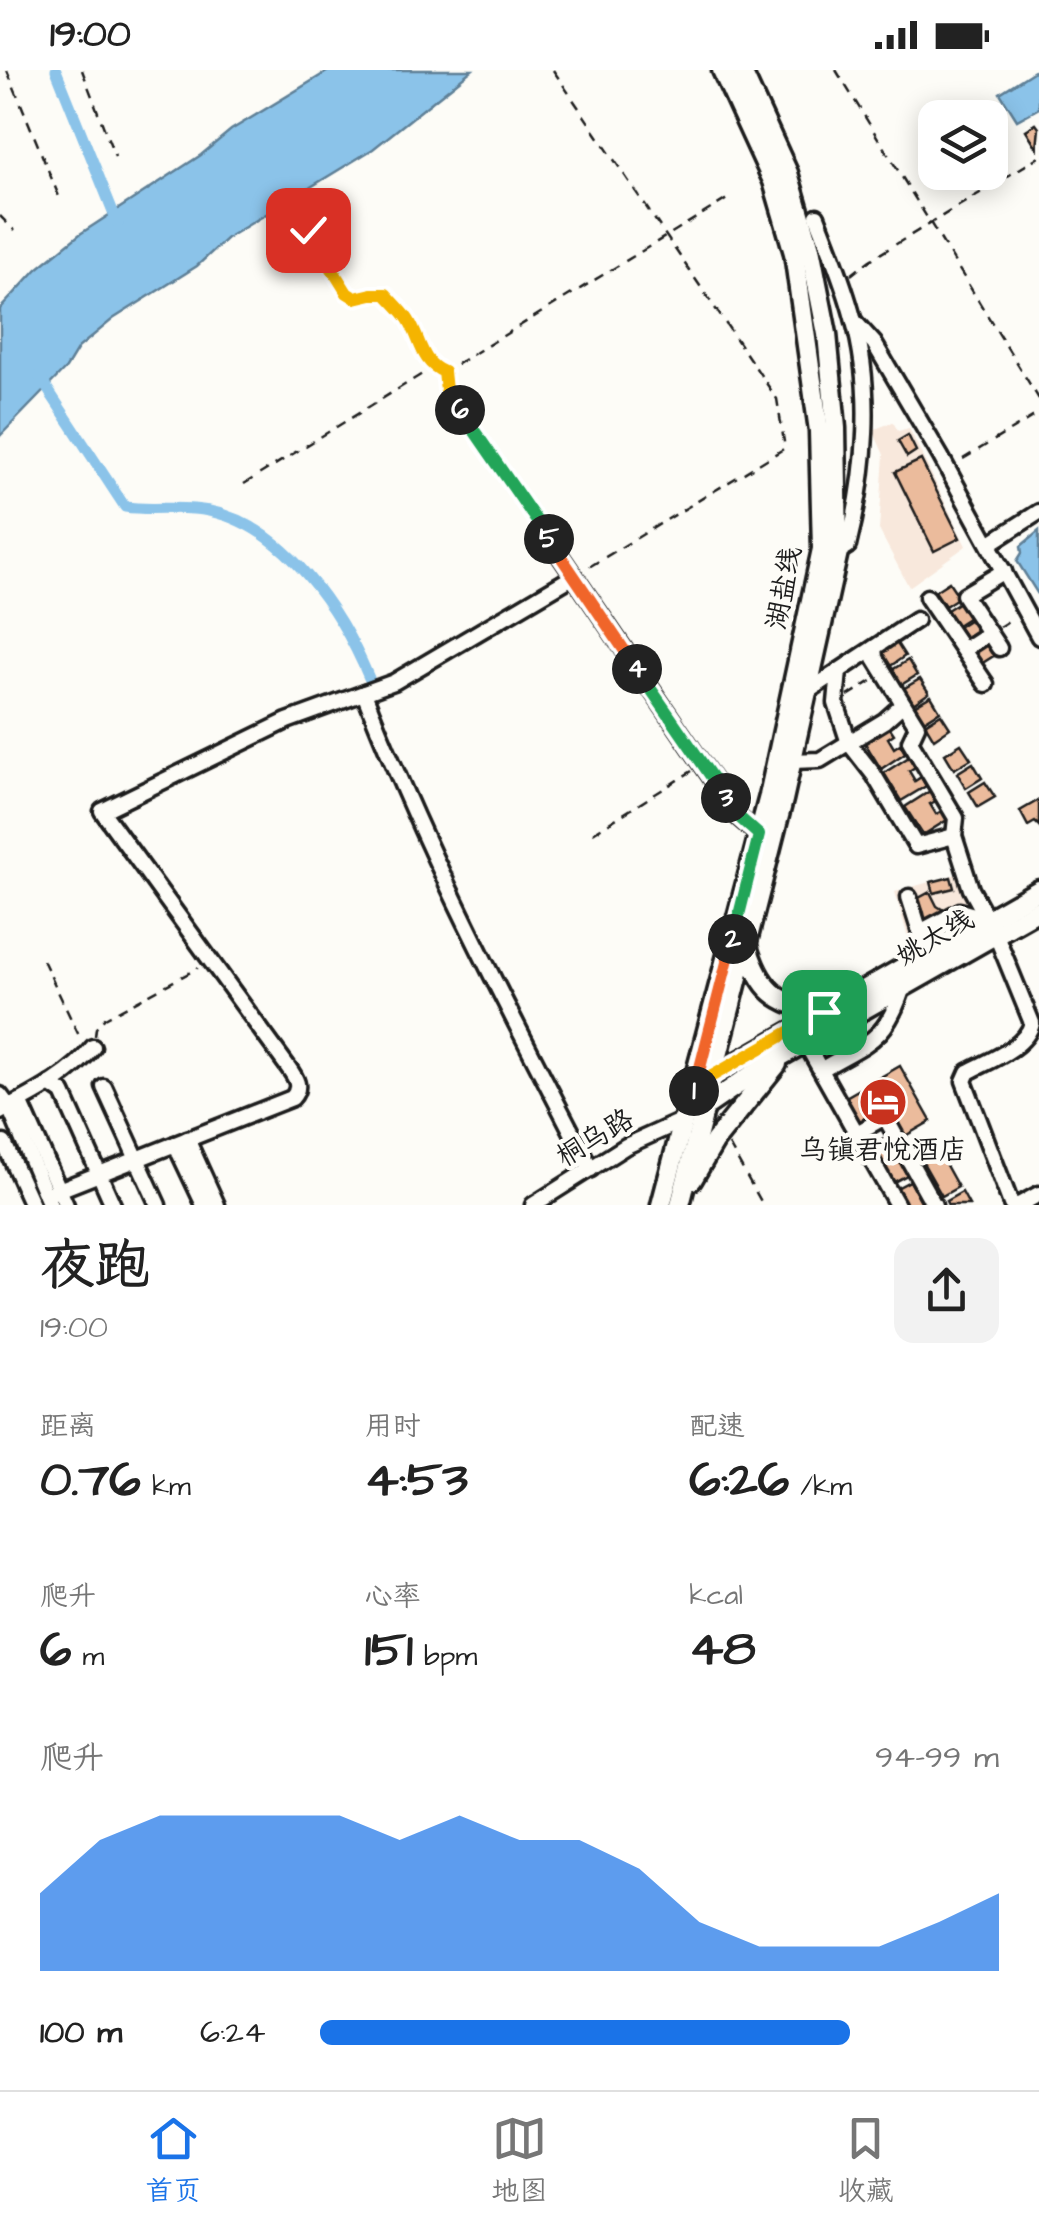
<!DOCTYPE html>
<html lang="zh">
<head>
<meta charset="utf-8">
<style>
  :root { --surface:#fff; --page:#f2f2f2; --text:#222; --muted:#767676; --line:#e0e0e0; --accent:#1a73e8 }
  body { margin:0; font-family:"Architects Daughter","LXGW WenKai TC",sans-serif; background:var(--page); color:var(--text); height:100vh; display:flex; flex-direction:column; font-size:38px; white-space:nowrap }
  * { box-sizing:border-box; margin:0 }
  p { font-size:32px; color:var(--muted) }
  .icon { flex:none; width:55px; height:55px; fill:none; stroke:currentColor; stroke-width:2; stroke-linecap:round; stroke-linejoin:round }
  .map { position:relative; height:1135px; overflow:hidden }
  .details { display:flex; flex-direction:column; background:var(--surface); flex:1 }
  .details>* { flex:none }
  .fabs { position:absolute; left:918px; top:30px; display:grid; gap:20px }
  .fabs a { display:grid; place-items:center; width:90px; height:90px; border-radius:20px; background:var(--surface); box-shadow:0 5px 25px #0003; font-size:50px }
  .pin { position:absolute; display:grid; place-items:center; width:85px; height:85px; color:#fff; margin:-42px; border-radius:20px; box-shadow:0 5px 15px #0006 }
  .km { position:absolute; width:50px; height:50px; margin:-25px; border-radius:50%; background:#222; color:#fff; font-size:28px; line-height:50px; text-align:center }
  .round { display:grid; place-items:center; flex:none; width:105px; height:105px; border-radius:20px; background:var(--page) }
  .overview { display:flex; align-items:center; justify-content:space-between; height:170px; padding:0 40px }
  h1 { font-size:55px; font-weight:700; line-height:75px }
  .figures { display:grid; grid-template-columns:repeat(3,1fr); gap:15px; height:170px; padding:10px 40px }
  .figures div { display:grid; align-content:center }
  .figures b { font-size:50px; font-weight:700 }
  .figures small { font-size:28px; font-weight:400 }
  .figures p { font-size:28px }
  .chart { height:280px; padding:20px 40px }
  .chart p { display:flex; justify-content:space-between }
  .chart svg { width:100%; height:180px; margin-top:10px; fill:var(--accent); opacity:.7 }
  ul { padding:0 40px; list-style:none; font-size:32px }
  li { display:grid; grid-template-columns:160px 120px 1fr; align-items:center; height:75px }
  li i { height:25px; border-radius:12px; background:var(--accent) }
  .status { display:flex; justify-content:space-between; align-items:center; height:70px; padding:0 50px; background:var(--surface); direction:ltr }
  .status svg { height:28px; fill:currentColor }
  .dock { display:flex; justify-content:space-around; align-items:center; height:140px; border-top:2px solid var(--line); background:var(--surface); font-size:28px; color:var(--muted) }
  .dock a { display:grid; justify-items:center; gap:5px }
  .dock .selected { color:var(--accent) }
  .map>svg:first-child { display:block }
  .built { fill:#f8e8dc }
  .water { fill:#8bc3e9; stroke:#5f8097; stroke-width:2.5 }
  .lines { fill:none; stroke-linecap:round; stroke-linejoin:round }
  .canal { stroke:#8bc3e9; stroke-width:11 }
  .building { fill:#ebbb9c; stroke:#1c1c1c; stroke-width:2.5 }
  .minor-casing { stroke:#1c1c1c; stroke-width:21 }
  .major-casing { stroke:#1c1c1c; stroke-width:25 }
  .path { stroke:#1c1c1c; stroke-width:2.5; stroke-dasharray:10 8; stroke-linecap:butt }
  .minor { stroke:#fdfcf7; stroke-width:14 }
  .major { stroke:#fdfcf7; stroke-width:18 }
  .split-1-casing { stroke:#fff; stroke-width:20 }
  .split-2-casing { stroke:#fff; stroke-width:20 }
  .split-3-casing { stroke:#fff; stroke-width:20 }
  .split-4-casing { stroke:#fff; stroke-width:20 }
  .split-5-casing { stroke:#fff; stroke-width:20 }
  .split-6-casing { stroke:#fff; stroke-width:20 }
  .split-7-casing { stroke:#fff; stroke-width:20 }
  .split-8-casing { stroke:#fff; stroke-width:20 }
  .split-1 { stroke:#f5b400; stroke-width:12 }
  .split-2 { stroke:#f0652b; stroke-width:12 }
  .split-3 { stroke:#22a559; stroke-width:12 }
  .split-4 { stroke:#22a559; stroke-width:12 }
  .split-5 { stroke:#f0652b; stroke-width:12 }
  .split-6 { stroke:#22a559; stroke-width:12 }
  .split-7 { stroke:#f5b400; stroke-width:12 }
  .split-8 { stroke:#f5b400; stroke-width:12 }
  .labels { text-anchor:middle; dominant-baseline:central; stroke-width:9; stroke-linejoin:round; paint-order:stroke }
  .street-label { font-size:28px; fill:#1c1c1c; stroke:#fdfcf7 }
  .poi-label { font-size:28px; fill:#1c1c1c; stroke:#fdfcf7 }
</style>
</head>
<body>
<div class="status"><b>19:00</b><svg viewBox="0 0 49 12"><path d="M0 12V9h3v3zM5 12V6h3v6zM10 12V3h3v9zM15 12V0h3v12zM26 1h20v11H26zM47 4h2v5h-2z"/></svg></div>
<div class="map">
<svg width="1039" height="1135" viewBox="0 0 1039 1135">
  <rect width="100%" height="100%" fill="#fdfcf7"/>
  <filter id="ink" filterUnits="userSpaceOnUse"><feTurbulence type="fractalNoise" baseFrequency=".01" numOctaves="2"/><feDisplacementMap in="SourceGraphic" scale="20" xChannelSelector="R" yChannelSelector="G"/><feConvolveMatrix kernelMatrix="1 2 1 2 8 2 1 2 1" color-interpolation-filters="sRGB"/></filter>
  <g filter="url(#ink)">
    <g class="built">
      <polygon points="893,352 898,361 909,358 966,476 909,517 879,460 884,385 873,360"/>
      <polygon points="960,803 971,829 960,849 911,878 895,822"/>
    </g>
    <g class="water">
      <polygon points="330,0 472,0 373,79 227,168 197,196 113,249 78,278 66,298 0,366 0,239 37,199 80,164 201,85 231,60"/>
      <polygon points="1036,0 1039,0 1039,38 1017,50 1000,23"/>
      <polygon points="1039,461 1039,526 1017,491 1022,483 1021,476"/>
    </g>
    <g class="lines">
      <g class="canal">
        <polyline points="56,0 118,154"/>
        <path d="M39,306L125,437C153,441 181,435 209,441C285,456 341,541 369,608"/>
      </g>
    </g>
    <g class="building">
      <polygon points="1036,54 1039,58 1037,78 1026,60"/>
      <polygon points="908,365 916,381 907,387 898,371"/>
      <polygon points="921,390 960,468 934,481 895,402"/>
      <polygon points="949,512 959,527 945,536 935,521"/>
      <polygon points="961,531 971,546 957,555 947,540"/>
      <polygon points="972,548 982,563 968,572 958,557"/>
      <polygon points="986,570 995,585 981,594 972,579"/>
      <polygon points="896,572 905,586 889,597 880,582"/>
      <polygon points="908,590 917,605 901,615 892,600"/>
      <polygon points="920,609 929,623 913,634 903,619"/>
      <polygon points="931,626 940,641 924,651 914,636"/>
      <polygon points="941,644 950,658 934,669 925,654"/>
      <polygon points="888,655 894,664 888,668 894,678 900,674 905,683 881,699 863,670"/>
      <polygon points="961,674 971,689 954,699 945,684"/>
      <polygon points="909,687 915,697 909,701 915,711 921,707 926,716 901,731 884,703"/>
      <polygon points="973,693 982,708 966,718 957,703"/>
      <polygon points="985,712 995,727 978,737 969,722"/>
      <polygon points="930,721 936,731 930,734 936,744 942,741 947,750 923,765 905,737"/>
      <polygon points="1039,730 1039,756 1035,752 1028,756 1020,741"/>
      <polygon points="951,807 954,818 934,823 931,812"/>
      <polygon points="930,822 937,836 945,841 923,853 924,843 917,829"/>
      <polygon points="900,996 931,1051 905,1066 888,1036 858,1053 844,1028"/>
      <polygon points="886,1067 907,1105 890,1114 869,1076"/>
      <polygon points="937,1079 958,1117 942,1126 921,1089"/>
      <polygon points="910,1111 923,1135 902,1135 893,1120"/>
      <polygon points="962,1122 969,1135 948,1135 946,1131"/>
    </g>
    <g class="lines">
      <g class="minor-casing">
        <g id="minor">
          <path d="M817,146C830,180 844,213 853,248C874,320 866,404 848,476L838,482"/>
          <polyline points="855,252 874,273 941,387 1039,567"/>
          <polyline points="546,465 739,748 759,765"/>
          <polyline points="989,474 1039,442"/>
          <polyline points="927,527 986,614"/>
          <path d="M874,578L875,588L917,656L910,671L956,748L954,766L971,819L996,865L1032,953C1026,978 988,991 968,1002L964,1011L1011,1134L1017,1135"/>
          <polyline points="999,578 964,525 1004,501"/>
          <polyline points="963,580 989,563"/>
          <polyline points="839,601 836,633 849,673 874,705 916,776 954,766"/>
          <polyline points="807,622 916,550"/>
          <path d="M364,623C428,787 510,943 591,1099"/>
          <polyline points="791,691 820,690 884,651 903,634"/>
          <polyline points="909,827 920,862"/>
          <polyline points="917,889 920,862 960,841 988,849"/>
          <polyline points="805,972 897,1135"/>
          <path d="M822,999C869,971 885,972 903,917"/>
          <polyline points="50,1014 63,1023 113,1135"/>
          <polyline points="104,1017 158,1135"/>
          <polyline points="0,1025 9,1037 50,1135"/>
          <polyline points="20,1031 66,1135"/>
          <path d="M0,1042C32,1025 71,1006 93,977"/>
          <polyline points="857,1063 885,1047 934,1135"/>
          <polyline points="187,1069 217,1135"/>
          <polyline points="4,1073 32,1135"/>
          <polyline points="175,1074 204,1135"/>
          <path d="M46,1125L292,1028C302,1017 296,1008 288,997L102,741L287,651L394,612L574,506"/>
          <polyline points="533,1135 626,1076 686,1049"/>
          <polyline points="1019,1135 1039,1124"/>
        </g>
      </g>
      <g class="major-casing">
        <g id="major">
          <path d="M746,873C759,919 776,935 825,942"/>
          <polyline points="708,1009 1039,820"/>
          <polyline points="699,1041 769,993 1039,840"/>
          <polyline points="692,1110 715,1071 777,994"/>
          <polyline points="661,1135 769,726 822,479 819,361 794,183 773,111 722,0"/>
          <polyline points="680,1135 783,730 838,482 836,358 827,264 810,178 788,103 741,0"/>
        </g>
      </g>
      <g class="path">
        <polyline points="7,0 60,129"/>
        <polyline points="82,0 115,87"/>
        <polyline points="553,0 777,329 785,378 584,500"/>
        <polyline points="836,0 1039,329"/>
        <polyline points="0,146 15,161"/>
        <path d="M310,148C304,174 333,202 347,223L355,228L385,224C393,232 402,240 407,249C420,267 420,292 443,302"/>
        <polyline points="851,205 870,190 1039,87"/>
        <polyline points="963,389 1039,343"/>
        <polyline points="244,414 432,298"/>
        <polyline points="540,456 446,320 444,302 732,126"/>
        <polyline points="999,557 1013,548"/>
        <polyline points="848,626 875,609"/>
        <polyline points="593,763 692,701"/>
        <polyline points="43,890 81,970"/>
        <polyline points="95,966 96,958 105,948 198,898"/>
        <polyline points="729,1075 763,1135"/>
      </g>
      <use href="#minor" class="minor"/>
      <use href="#major" class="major"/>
    </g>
  </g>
  <g class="lines" filter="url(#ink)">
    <g class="split-1-casing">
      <polyline id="split-1" points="694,1021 712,1006 824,942"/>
    </g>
    <g class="split-2-casing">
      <polyline id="split-2" points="694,1021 733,869"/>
    </g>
    <g class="split-3-casing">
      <polyline id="split-3" points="726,728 740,748 759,765 733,869"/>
    </g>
    <g class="split-4-casing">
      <polyline id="split-4" points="637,599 726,728"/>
    </g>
    <g class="split-5-casing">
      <polyline id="split-5" points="549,469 637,599"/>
    </g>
    <g class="split-6-casing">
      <polyline id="split-6" points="460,340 549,469"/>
    </g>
    <g class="split-7-casing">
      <path id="split-7" d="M372,224H386C393,232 402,240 408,249C421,269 420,292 444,302L446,320L460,340"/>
    </g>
    <g class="split-8-casing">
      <polyline id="split-8" points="308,160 347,223 355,228 372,224"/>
    </g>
    <use href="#split-1" class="split-1"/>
    <use href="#split-2" class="split-2"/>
    <use href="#split-3" class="split-3"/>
    <use href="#split-4" class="split-4"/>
    <use href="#split-5" class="split-5"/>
    <use href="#split-6" class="split-6"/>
    <use href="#split-7" class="split-7"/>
    <use href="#split-8" class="split-8"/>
  </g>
  <defs>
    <g id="hotel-disc" transform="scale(2.5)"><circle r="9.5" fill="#c8321e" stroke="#fdfcf7"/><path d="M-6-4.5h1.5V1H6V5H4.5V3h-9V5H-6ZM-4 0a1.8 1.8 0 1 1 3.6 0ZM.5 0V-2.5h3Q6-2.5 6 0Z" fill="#fff"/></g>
  </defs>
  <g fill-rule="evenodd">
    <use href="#hotel-disc" x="883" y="1032"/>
  </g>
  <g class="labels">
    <g class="street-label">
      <text transform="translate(784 518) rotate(-79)">湖盐线</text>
      <text transform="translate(935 868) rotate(-30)">姚太线</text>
      <text transform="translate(595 1068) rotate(-31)">桐乌路</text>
    </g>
    <g class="poi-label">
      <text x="883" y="1080">乌镇君悦酒店</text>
    </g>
  </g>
</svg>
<div class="fabs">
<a><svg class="icon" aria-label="layers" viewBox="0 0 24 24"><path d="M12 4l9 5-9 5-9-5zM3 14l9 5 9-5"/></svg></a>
</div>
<div class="pin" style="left:824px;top:942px;background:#1e9e55"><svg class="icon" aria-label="arrive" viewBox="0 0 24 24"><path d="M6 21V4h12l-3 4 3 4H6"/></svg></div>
<div class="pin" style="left:308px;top:160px;background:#d93025"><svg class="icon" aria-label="check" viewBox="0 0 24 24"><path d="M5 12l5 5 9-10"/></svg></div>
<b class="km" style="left:694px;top:1021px">1</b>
<b class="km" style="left:733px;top:869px">2</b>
<b class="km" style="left:726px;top:728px">3</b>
<b class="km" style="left:637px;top:599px">4</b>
<b class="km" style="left:549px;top:469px">5</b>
<b class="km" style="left:460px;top:340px">6</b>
</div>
<section class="details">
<div class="overview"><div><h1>夜跑</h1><p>19:00</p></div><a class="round"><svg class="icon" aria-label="share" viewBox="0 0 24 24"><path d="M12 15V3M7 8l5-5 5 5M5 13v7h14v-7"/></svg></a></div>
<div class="figures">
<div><p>距离</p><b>0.76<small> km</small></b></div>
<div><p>用时</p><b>4:53</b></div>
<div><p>配速</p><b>6:26<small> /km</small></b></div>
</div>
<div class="figures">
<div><p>爬升</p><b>6<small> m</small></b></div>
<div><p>心率</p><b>151<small> bpm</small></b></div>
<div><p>kcal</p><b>48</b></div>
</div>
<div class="chart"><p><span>爬升</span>94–99 m</p>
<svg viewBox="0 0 160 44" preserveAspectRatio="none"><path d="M0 44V25L10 12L20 6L30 6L40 6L50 6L60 12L70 6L80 12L90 12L100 19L110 32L120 38L130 38L140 38L150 32L160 25V44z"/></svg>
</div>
<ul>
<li><b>100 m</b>6:24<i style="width:78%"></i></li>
</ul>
</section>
<nav class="dock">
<a class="selected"><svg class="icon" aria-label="home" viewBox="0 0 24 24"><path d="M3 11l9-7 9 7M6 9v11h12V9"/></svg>首页</a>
<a><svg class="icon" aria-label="map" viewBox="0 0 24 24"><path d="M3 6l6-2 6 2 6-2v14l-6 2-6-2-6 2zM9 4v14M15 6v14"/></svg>地图</a>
<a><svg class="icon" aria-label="saved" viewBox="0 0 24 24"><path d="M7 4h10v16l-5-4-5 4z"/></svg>收藏</a>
</nav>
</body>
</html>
